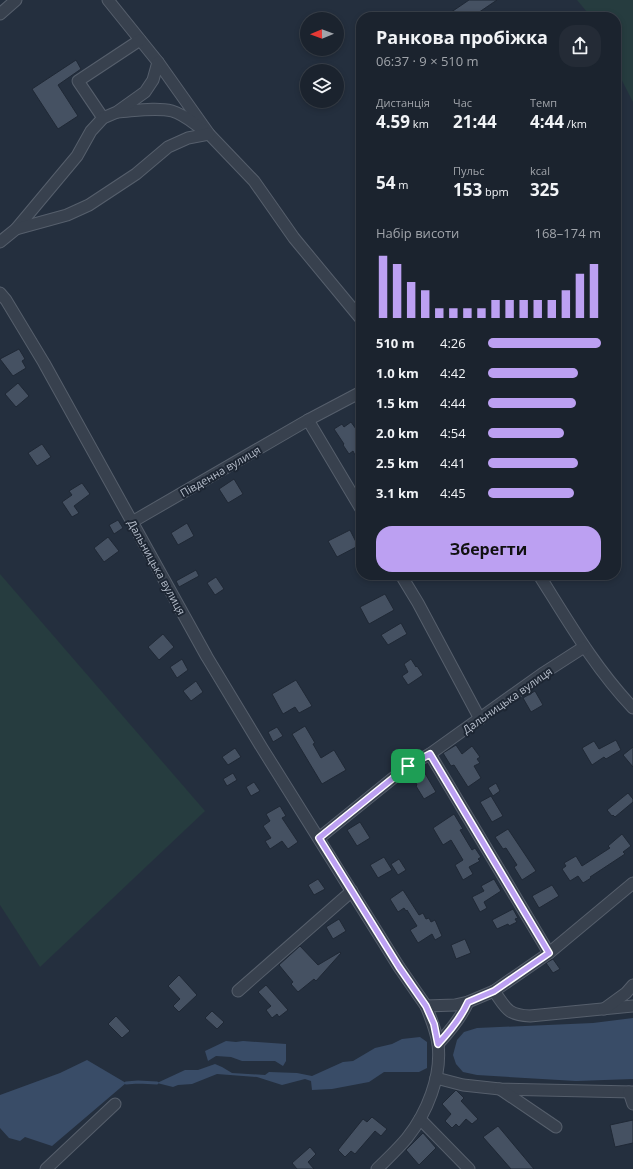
<!DOCTYPE html>
<html lang="uk">
<head>
<meta charset="utf-8">
<style>
  :root { --surface:#1b232e; --page:#242b36; --text:#f1f3f6; --muted:#a0a4aa; --line:#39404a; --accent:#bca0f2 }
  body { margin:0; font-family:"Open Sans",sans-serif; background:var(--page); color:var(--text); height:100vh; display:flex; flex-direction:column; font-size:15px; white-space:nowrap }
  * { box-sizing:border-box; margin:0 }
  p { font-size:13px; color:var(--muted) }
  .icon { flex:none; width:22px; height:22px; fill:none; stroke:currentColor; stroke-width:2; stroke-linecap:round; stroke-linejoin:round }
  .map { position:relative; flex:1; overflow:hidden }
  .side { position:absolute; left:356px; top:12px; width:265px; height:568px; display:flex; flex-direction:column; background:var(--surface); border-radius:16px; box-shadow:0 2px 6px #0003,0 0 0 1px var(--line) }
  .side>* { flex:none }
  .needle { width:26px; rotate:269deg }
  .tools { position:absolute; left:300px; top:12px; display:grid; gap:8px }
  .tools a { display:grid; place-items:center; width:44px; height:44px; border-radius:50%; background:var(--surface); box-shadow:0 2px 6px #0003,0 0 0 1px var(--line); font-size:20px }
  .pin { position:absolute; display:grid; place-items:center; width:34px; height:34px; color:#fff; margin:-17px; border-radius:8px; box-shadow:0 2px 6px #0006 }
  .round { display:grid; place-items:center; flex:none; width:42px; height:42px; border-radius:16px; background:var(--page) }
  .summary { display:flex; align-items:center; justify-content:space-between; height:68px; padding:0 20px }
  h1 { font-size:18px; font-weight:700; line-height:30px }
  .metrics { display:grid; grid-template-columns:repeat(3,1fr); gap:6px; height:68px; padding:4px 20px }
  .metrics div { display:grid; align-content:center }
  .metrics b { font-size:17px; font-weight:700 }
  .metrics small { font-size:11px; font-weight:400 }
  .metrics p { font-size:11px }
  .chart { height:112px; padding:8px 20px }
  .chart p { display:flex; justify-content:space-between }
  .chart svg { width:100%; height:72px; margin-top:4px; stroke:var(--accent); stroke-width:6 }
  .button { display:flex; gap:8px; margin-top:auto; padding:8px 20px }
  .button a { flex:1; height:46px; border-radius:16px; background:var(--accent); color:#111; font-size:16px; font-weight:700; line-height:46px; text-align:center }
  ul { padding:0 20px; list-style:none; font-size:13px }
  li { display:grid; grid-template-columns:64px 48px 1fr; align-items:center; height:30px }
  li i { height:10px; border-radius:5px; background:var(--accent) }
  .map>svg:first-child { display:block }
  .green { fill:#263c3f }
  .water { fill:#394c67 }
  .lines { fill:none; stroke-linecap:round; stroke-linejoin:round }
  .stream { stroke:#394c67; stroke-width:3 }
  .building { fill:#455162; stroke:#1f2835 }
  .minor-casing { stroke:#565f6c; stroke-width:13 }
  .minor { stroke:#38414e; stroke-width:11 }
  .route-casing { stroke:#fff; stroke-width:8 }
  .route { stroke:#bca0f2; stroke-width:5 }
  .labels { text-anchor:middle; dominant-baseline:central; stroke-width:4; stroke-linejoin:round; paint-order:stroke }
  .street-label { font-size:11px; fill:#b4bcc9; stroke:#1d2633 }
</style>
</head>
<body>
<div class="map">
<svg width="633" height="1169" viewBox="0 0 633 1169">
  <rect width="100%" height="100%" fill="#242f3e"/>
  <g class="green">
    <polygon points="577,0 633,0 633,102 616,69 616,17 590,17 587,12"/>
    <polygon points="0,574 205,811 40,967 0,905"/>
  </g>
  <g class="water">
    <polygon points="633,1018 633,1079 576,1081 477,1075 463,1072 456,1064 453,1055 457,1040 464,1032 477,1028 593,1023"/>
    <polygon points="420,1037 427,1042 427,1068 419,1072 384,1072 369,1082 332,1089 312,1090 311,1081 305,1079 282,1085 257,1077 217,1074 192,1084 178,1085 173,1087 157,1083 185,1070 198,1070 215,1064 222,1067 232,1073 265,1075 269,1072 297,1073 312,1076 343,1062 353,1061 375,1048 392,1044 402,1039"/>
    <polygon points="226,1041 236,1042 243,1041 286,1044 286,1061 283,1066 275,1061 242,1061 231,1057 216,1056 208,1061 205,1051"/>
    <polygon points="87,1060 126,1083 52,1146 25,1137 20,1141 9,1138 0,1128 0,1095 60,1073"/>
  </g>
  <g class="lines">
    <polyline class="stream" points="126,1083 138,1082 157,1083"/>
  </g>
  <g class="building">
    <polygon points="469,0 497,0 472,17 444,17"/>
    <polygon points="76,60 81,69 58,85 78,116 58,129 32,89"/>
    <polygon points="19,349 25,359 22,361 26,368 13,376 0,359"/>
    <polygon points="18,383 29,396 16,407 5,394"/>
    <polygon points="351,422 361,436 361,451 355,455 353,451 349,454 343,445 344,444 334,429 342,424 344,427"/>
    <polygon points="42,444 51,457 37,466 28,453"/>
    <polygon points="234,479 243,494 228,503 219,489"/>
    <polygon points="82,483 90,494 74,506 79,513 72,517 62,502 72,495 69,491"/>
    <polygon points="118,520 123,528 114,534 109,525"/>
    <polygon points="187,523 194,536 178,545 171,533"/>
    <polygon points="350,530 358,546 337,557 328,541"/>
    <polygon points="108,537 119,551 104,562 94,548"/>
    <polygon points="196,570 199,576 179,587 176,581"/>
    <polygon points="216,577 224,589 215,595 207,583"/>
    <polygon points="385,594 394,610 369,624 360,607"/>
    <polygon points="401,623 407,634 388,645 381,635"/>
    <polygon points="163,634 174,647 159,660 148,647"/>
    <polygon points="182,659 188,670 177,678 170,667"/>
    <polygon points="411,659 416,667 417,666 423,675 408,685 402,676 408,672 404,664"/>
    <polygon points="296,680 312,706 299,713 295,707 283,714 272,694"/>
    <polygon points="196,681 203,692 191,701 183,691"/>
    <polygon points="535,691 543,705 531,712 523,698"/>
    <polygon points="305,726 315,743 313,744 321,758 334,750 346,770 322,784 292,734"/>
    <polygon points="277,727 283,736 273,742 268,732"/>
    <polygon points="616,740 621,750 606,759 604,757 592,765 582,748 594,741 599,749"/>
    <polygon points="456,745 462,754 472,746 480,757 477,759 480,763 474,766 481,778 468,787 454,765 451,766 443,753"/>
    <polygon points="633,747 633,767 623,755"/>
    <polygon points="235,748 241,757 228,765 222,757"/>
    <polygon points="423,770 436,792 424,799 416,786 417,785 412,775"/>
    <polygon points="233,773 237,780 227,786 223,779"/>
    <polygon points="254,782 260,791 251,796 246,787"/>
    <polygon points="496,783 500,791 493,796 488,788"/>
    <polygon points="628,793 633,799 633,802 615,817 613,815 612,816 607,810"/>
    <polygon points="491,796 503,816 492,822 480,802"/>
    <polygon points="280,806 286,816 282,818 298,842 288,849 282,841 270,849 265,841 271,838 263,826 270,821 266,814"/>
    <polygon points="454,814 463,829 460,830 472,850 475,848 481,857 478,859 480,861 469,867 473,874 463,880 455,865 463,860 451,840 443,845 433,828"/>
    <polygon points="360,822 370,838 357,846 347,830"/>
    <polygon points="508,829 536,871 522,880 514,867 517,865 506,848 503,849 495,837"/>
    <polygon points="622,834 631,846 623,852 625,854 590,877 591,878 583,883 578,876 570,881 562,869 566,866 564,863 576,856 582,866 610,848 608,846"/>
    <polygon points="384,857 392,870 378,878 370,865"/>
    <polygon points="399,859 406,870 398,875 391,864"/>
    <polygon points="318,879 325,889 314,895 308,885"/>
    <polygon points="494,879 501,891 484,902 487,908 480,912 472,897 484,891 481,886"/>
    <polygon points="552,885 559,896 539,908 532,896"/>
    <polygon points="403,890 419,915 423,913 426,919 429,918 431,922 435,920 442,936 435,940 432,934 418,943 410,930 417,926 407,910 406,911 404,908 398,912 390,899"/>
    <polygon points="513,909 518,918 515,919 517,922 509,926 508,924 497,929 492,920"/>
    <polygon points="339,919 346,931 333,939 326,927"/>
    <polygon points="465,939 471,953 456,959 451,945"/>
    <polygon points="300,946 318,965 340,952 341,953 316,981 314,979 298,992 291,984 293,982 279,965"/>
    <polygon points="553,959 560,969 553,973 546,963"/>
    <polygon points="179,975 197,995 179,1012 173,1006 180,999 168,986"/>
    <polygon points="266,985 288,1010 279,1017 277,1014 272,1018 266,1010 271,1006 258,992"/>
    <polygon points="212,1011 224,1022 217,1029 205,1018"/>
    <polygon points="116,1016 130,1031 122,1038 108,1024"/>
    <polygon points="456,1090 464,1098 461,1101 478,1119 472,1124 466,1119 459,1127 456,1124 452,1128 445,1121 451,1114 442,1104"/>
    <polygon points="372,1117 387,1129 381,1136 375,1131 355,1154 351,1151 345,1157 338,1150 363,1119 367,1122"/>
    <polygon points="633,1120 633,1143 615,1147 610,1125"/>
    <polygon points="498,1126 534,1169 511,1169 483,1137"/>
    <polygon points="423,1133 436,1148 419,1165 406,1150"/>
    <polygon points="310,1147 316,1154 308,1162 314,1169 297,1169 292,1163"/>
  </g>
  <g class="lines">
    <g class="minor-casing">
      <g id="minor">
        <polyline points="108,0 158,62 209,134 254,181 294,238 361,319"/>
        <polyline points="0,14 16,0"/>
        <path d="M118,112C134,111 156,107 172,111C183,114 192,122 202,129"/>
        <polyline points="103,118 78,81 140,40"/>
        <polyline points="16,229 77,156 91,131 103,118 117,112 145,92 153,80 158,62"/>
        <polyline points="0,242 16,229 67,215 89,205 136,174 168,147 188,138 209,134"/>
        <polyline points="0,293 6,300 44,363 207,657 262,748 399,967 426,1006 455,1005 468,1002 494,991 549,953 633,883"/>
        <polyline points="308,420 361,509"/>
        <polyline points="132,522 308,420 361,392"/>
        <polyline points="401,575 418,603 480,719"/>
        <path d="M539,575C568,621 595,668 633,708"/>
        <polyline points="430,754 549,953"/>
        <polyline points="319,838 408,766 430,754 542,674 584,647"/>
        <polyline points="238,991 352,891"/>
        <path d="M494,991C506,1008 507,1015 530,1016L633,1006"/>
        <polyline points="604,1009 626,993 633,985"/>
        <path d="M438,1044C450,1031 461,1018 468,1002"/>
        <polyline points="436,1078 463,1085 500,1089 633,1092"/>
        <polyline points="500,1089 556,1127"/>
        <polyline points="629,1092 633,1104"/>
        <polyline points="420,1119 469,1169"/>
        <polyline points="46,1169 115,1104"/>
        <path d="M377,1169C387,1159 398,1149 407,1138C427,1113 442,1076 438,1044C436,1030 431,1018 426,1006"/>
      </g>
    </g>
    <use href="#minor" class="minor"/>
  </g>
  <g class="lines">
    <g class="route-casing">
      <path id="route" d="M430,754L549,953L494,991L468,1002C461,1018 450,1031 438,1044L434,1024L426,1006L399,967L319,838L408,766Z"/>
    </g>
    <use href="#route" class="route"/>
  </g>
  <g class="labels">
    <g class="street-label">
      <text transform="translate(220 471) rotate(-30)">Південна вулиця</text>
      <text transform="translate(157 567) rotate(61)">Дальницька вулиця</text>
      <text transform="translate(507 700) rotate(-35)">Дальницька вулиця</text>
    </g>
  </g>
</svg>
<div class="tools">
<a><svg class="needle" viewBox="-14 -14 28 28"><path d="M0-13l5 13h-10z" fill="#e53935"/><path d="M0 13l5-13h-10z" fill="#a0a4aa"/></svg></a>
<a><svg class="icon" aria-label="layers" viewBox="0 0 24 24"><path d="M12 4l9 5-9 5-9-5zM3 14l9 5 9-5"/></svg></a>
</div>
<div class="pin" style="left:408px;top:766px;background:#1e9e55"><svg class="icon" aria-label="arrive" viewBox="0 0 24 24"><path d="M6 21V4h12l-3 4 3 4H6"/></svg></div>
<section class="side">
<div class="summary"><div><h1>Ранкова пробіжка</h1><p>06:37 · 9 × 510 m</p></div><a class="round"><svg class="icon" aria-label="share" viewBox="0 0 24 24"><path d="M12 15V3M7 8l5-5 5 5M5 13v7h14v-7"/></svg></a></div>
<div class="metrics">
<div><p>Дистанція</p><b>4.59<small> km</small></b></div>
<div><p>Час</p><b>21:44</b></div>
<div><p>Темп</p><b>4:44<small> /km</small></b></div>
</div>
<div class="metrics">
<div><b>54<small> m</small></b></div>
<div><p>Пульс</p><b>153<small> bpm</small></b></div>
<div><p>kcal</p><b>325</b></div>
</div>
<div class="chart"><p><span>Набір висоти</span>168–174 m</p>
<svg viewBox="0 0 160 44" preserveAspectRatio="none"><path d="M5 44V6M15 44V11M25 44V22M35 44V27M45 44V38M55 44V38M65 44V38M75 44V38M85 44V33M95 44V33M105 44V33M115 44V33M125 44V33M135 44V27M145 44V17M155 44V11"/></svg>
</div>
<ul>
<li><b>510 m</b>4:26<i style="width:100%"></i></li>
<li><b>1.0 km</b>4:42<i style="width:80%"></i></li>
<li><b>1.5 km</b>4:44<i style="width:78%"></i></li>
<li><b>2.0 km</b>4:54<i style="width:67%"></i></li>
<li><b>2.5 km</b>4:41<i style="width:80%"></i></li>
<li><b>3.1 km</b>4:45<i style="width:76%"></i></li>
</ul>
<div class="button"><a>Зберегти</a></div>
</section>
</div>
</body>
</html>
